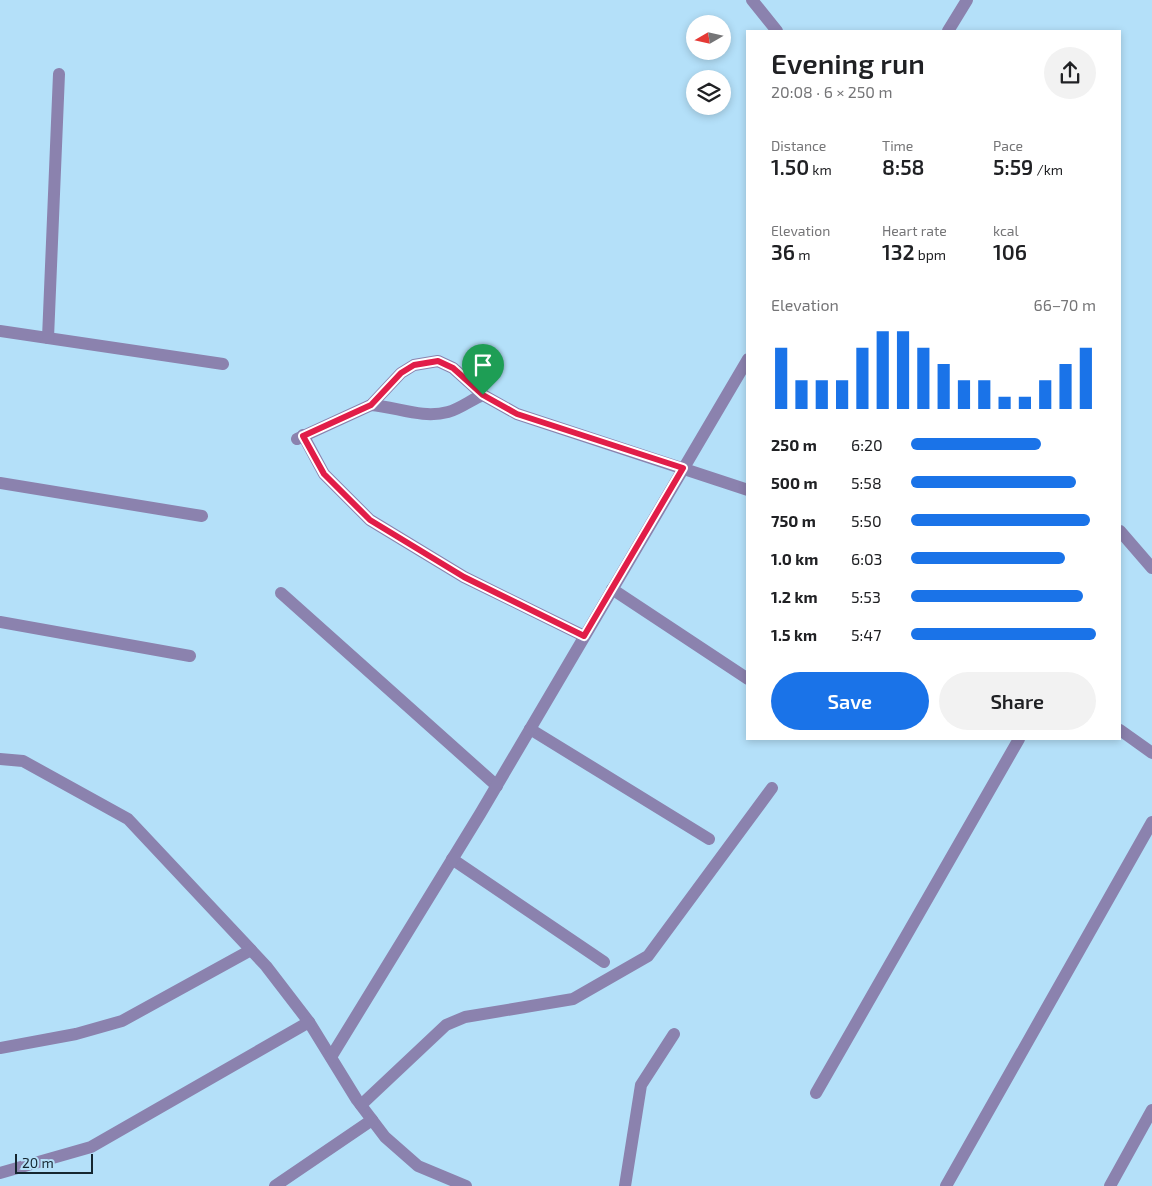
<!DOCTYPE html>
<html lang="en">
<head>
<meta charset="utf-8">
<style>
  :root { --surface:#fff; --page:#f2f2f2; --text:#202124; --muted:#757577; --accent:#1a73e8 }
  body { margin:0; font-family:"Exo 2",sans-serif; background:var(--page); color:var(--text); height:100vh; display:flex; flex-direction:column; font-size:19px; white-space:nowrap }
  * { box-sizing:border-box; margin:0 }
  p { font-size:16px; color:var(--muted) }
  .icon { flex:none; width:28px; height:28px; fill:none; stroke:currentColor; stroke-width:2; stroke-linecap:round; stroke-linejoin:round }
  .map { position:relative; flex:1; overflow:hidden }
  .drawer { position:absolute; left:746px; top:30px; width:375px; height:710px; display:flex; flex-direction:column; background:var(--surface); border-radius:0px; box-shadow:0 2px 8px #0003 }
  .drawer>* { flex:none }
  .needle { width:32px; rotate:261deg }
  .buttons { position:absolute; left:686px; top:15px; display:grid; gap:10px }
  .buttons a { display:grid; place-items:center; width:45px; height:45px; border-radius:50%; background:var(--surface); box-shadow:0 2px 8px #0003; font-size:25px }
  .scale { position:absolute; left:15px; bottom:12px; width:78px; box-sizing:border-box; padding-left:5px; border:2px solid #152630; border-top:0; font-size:14px; line-height:18px; white-space:nowrap; color:#152630; -webkit-text-stroke:4px #b4e0f9; paint-order:stroke }
  .pin { position:absolute; display:grid; place-items:center; width:42px; height:42px; color:#fff; margin:-51px -21px; border-radius:50% 50% 50% 0; rotate:-45deg; box-shadow:0 0 5px #0007 }
  .pin .icon { rotate:45deg }
  .round { display:grid; place-items:center; flex:none; width:52px; height:52px; border-radius:26px; background:var(--page) }
  .summary { display:flex; align-items:center; justify-content:space-between; height:85px; padding:0 25px }
  h1 { font-size:28px; font-weight:600; line-height:38px }
  .figures { display:grid; grid-template-columns:repeat(3,1fr); gap:8px; height:85px; padding:5px 25px }
  .figures div { display:grid; align-content:center }
  .figures b { font-size:21px; font-weight:600 }
  .figures small { font-size:14px; font-weight:400 }
  .figures p { font-size:14px }
  .chart { height:140px; padding:10px 25px }
  .chart p { display:flex; justify-content:space-between }
  .chart svg { width:100%; height:90px; margin-top:5px; stroke:var(--accent); stroke-width:6 }
  .action { display:flex; gap:10px; margin-top:auto; padding:10px 25px }
  .action a { flex:1; height:58px; border-radius:30px; background:var(--accent); color:#fff; font-size:20px; font-weight:600; line-height:58px; text-align:center }
  .action a+a { background:var(--page); color:var(--text) }
  ul { padding:0 25px; list-style:none; font-size:16px }
  li { display:grid; grid-template-columns:80px 60px 1fr; align-items:center; height:38px }
  li i { height:12px; border-radius:6px; background:var(--accent) }
  .map>svg:first-child { display:block }
  .lines { fill:none; stroke-linecap:round; stroke-linejoin:round }
  .street { stroke:#8b82ae; stroke-width:12 }
  .route-casing { stroke:#fff; stroke-width:10 }
  .route { stroke:#e11d48; stroke-width:6 }
</style>
</head>
<body>
<div class="map">
<svg width="1152" height="1186" viewBox="0 0 1152 1186">
  <rect width="100%" height="100%" fill="#b4e0f9"/>
  <g class="lines">
    <g class="street">
      <polyline points="752,0 777,31"/>
      <polyline points="948,31 967,0"/>
      <polyline points="0,331 223,364"/>
      <polyline points="48,338 59,74"/>
      <path d="M371,405C397,407 422,419 448,412C460,409 472,399 483,395"/>
      <polyline points="303,435 324,474 370,520 464,577 584,636"/>
      <polyline points="297,439 371,405 401,373 414,365 438,361 453,368 483,395 517,414 748,490"/>
      <polyline points="0,483 202,516"/>
      <polyline points="1120,531 1152,568"/>
      <polyline points="612,589 748,679"/>
      <polyline points="281,593 497,786"/>
      <polyline points="0,622 190,656"/>
      <polyline points="530,729 709,839"/>
      <polyline points="1120,730 1152,753"/>
      <polyline points="0,759 23,761 128,819 266,966 309,1022 357,1100 385,1137 418,1166 466,1186"/>
      <polyline points="452,859 604,962"/>
      <polyline points="0,1048 76,1034 122,1021 251,950"/>
      <polyline points="331,1057 480,814 748,359"/>
      <polyline points="816,1093 1019,739"/>
      <polyline points="361,1105 446,1025 465,1017 573,999 648,956 772,788"/>
      <polyline points="0,1173 91,1147 309,1022"/>
      <polyline points="275,1186 372,1120"/>
      <polyline points="625,1186 641,1085 674,1034"/>
      <polyline points="946,1186 1152,822"/>
      <polyline points="1110,1186 1152,1110"/>
    </g>
  </g>
  <g class="lines">
    <g class="route-casing">
      <polygon id="route" points="438,361 453,368 483,395 517,414 683,468 584,636 464,577 370,520 324,474 303,436 371,405 401,373 414,365"/>
    </g>
    <use href="#route" class="route"/>
  </g>
</svg>
<div class="buttons">
<a><svg class="needle" viewBox="-14 -14 28 28"><path d="M0-13l5 13h-10z" fill="#e53935"/><path d="M0 13l5-13h-10z" fill="#757577"/></svg></a>
<a><svg class="icon" aria-label="layers" viewBox="0 0 24 24"><path d="M12 4l9 5-9 5-9-5zM3 14l9 5 9-5"/></svg></a>
</div>
<div class="scale">20 m</div>
<div class="pin" style="left:483px;top:395px;background:#1e9e55"><svg class="icon" aria-label="arrive" viewBox="0 0 24 24"><path d="M6 21V4h12l-3 4 3 4H6"/></svg></div>
<section class="drawer">
<div class="summary"><div><h1>Evening run</h1><p>20:08 · 6 × 250 m</p></div><a class="round"><svg class="icon" aria-label="share" viewBox="0 0 24 24"><path d="M12 15V3M7 8l5-5 5 5M5 13v7h14v-7"/></svg></a></div>
<div class="figures">
<div><p>Distance</p><b>1.50<small> km</small></b></div>
<div><p>Time</p><b>8:58</b></div>
<div><p>Pace</p><b>5:59<small> /km</small></b></div>
</div>
<div class="figures">
<div><p>Elevation</p><b>36<small> m</small></b></div>
<div><p>Heart rate</p><b>132<small> bpm</small></b></div>
<div><p>kcal</p><b>106</b></div>
</div>
<div class="chart"><p><span>Elevation</span>66–70 m</p>
<svg viewBox="0 0 160 44" preserveAspectRatio="none"><path d="M5 44V14M15 44V30M25 44V30M35 44V30M45 44V14M55 44V6M65 44V6M75 44V14M85 44V22M95 44V30M105 44V30M115 44V38M125 44V38M135 44V30M145 44V22M155 44V14"/></svg>
</div>
<ul>
<li><b>250 m</b>6:20<i style="width:70%"></i></li>
<li><b>500 m</b>5:58<i style="width:89%"></i></li>
<li><b>750 m</b>5:50<i style="width:97%"></i></li>
<li><b>1.0 km</b>6:03<i style="width:83%"></i></li>
<li><b>1.2 km</b>5:53<i style="width:93%"></i></li>
<li><b>1.5 km</b>5:47<i style="width:100%"></i></li>
</ul>
<div class="action"><a>Save</a><a>Share</a></div>
</section>
</div>
</body>
</html>
